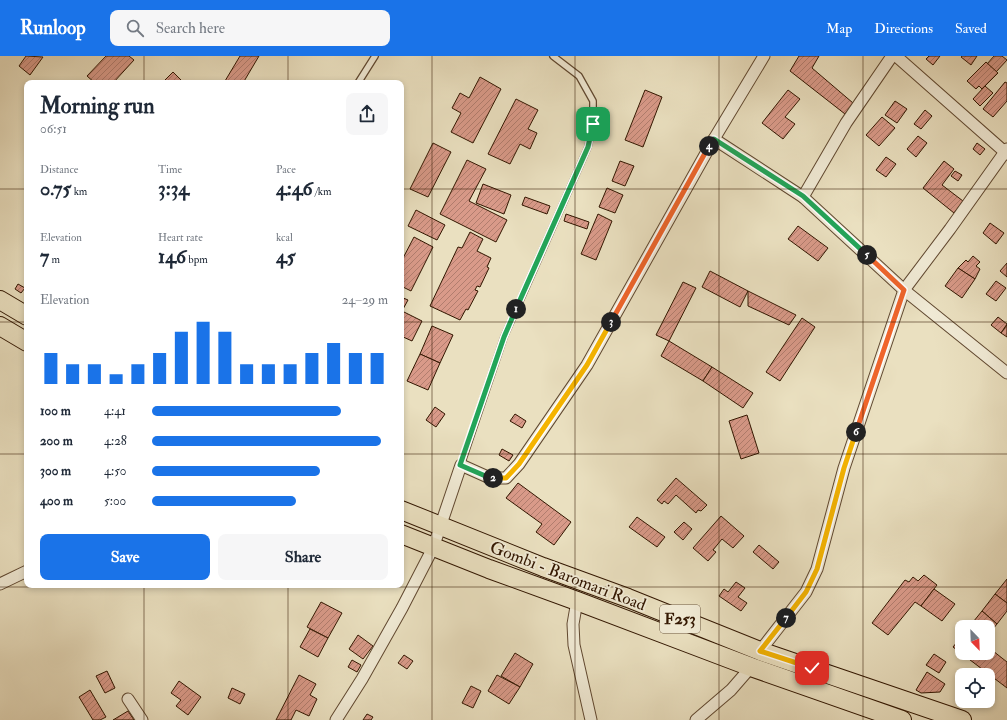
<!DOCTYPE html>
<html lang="en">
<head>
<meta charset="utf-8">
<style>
  :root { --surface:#fff; --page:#f6f6f7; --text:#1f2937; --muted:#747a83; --accent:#1a73e8 }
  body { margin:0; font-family:"IM FELL Double Pica",serif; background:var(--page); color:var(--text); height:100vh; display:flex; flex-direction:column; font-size:15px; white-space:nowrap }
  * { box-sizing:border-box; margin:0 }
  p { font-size:13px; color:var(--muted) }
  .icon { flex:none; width:22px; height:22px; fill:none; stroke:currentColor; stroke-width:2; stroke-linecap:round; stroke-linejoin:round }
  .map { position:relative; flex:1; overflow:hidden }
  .drawer { position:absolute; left:24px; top:24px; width:380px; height:508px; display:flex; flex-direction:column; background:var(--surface); border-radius:8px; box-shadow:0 2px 6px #0003 }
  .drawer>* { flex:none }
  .needle { width:26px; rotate:157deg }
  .buttons { position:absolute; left:955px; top:564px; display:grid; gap:8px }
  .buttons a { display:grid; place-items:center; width:40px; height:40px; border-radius:8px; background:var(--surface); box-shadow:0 2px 6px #0003; font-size:20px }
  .pin { position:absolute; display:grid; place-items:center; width:34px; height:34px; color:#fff; margin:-17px; border-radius:8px; box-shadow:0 2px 6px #0006 }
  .km { position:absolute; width:20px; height:20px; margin:-10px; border-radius:50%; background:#222; color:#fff; font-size:11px; line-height:20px; text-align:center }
  .round { display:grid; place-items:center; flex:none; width:42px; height:42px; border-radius:8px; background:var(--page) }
  .summary { display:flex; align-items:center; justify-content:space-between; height:68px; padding:0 16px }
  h1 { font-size:22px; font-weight:700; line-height:30px }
  .figures { display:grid; grid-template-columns:repeat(3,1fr); gap:6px; height:68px; padding:4px 16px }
  .figures div { display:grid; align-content:center }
  .figures b { font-size:20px; font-weight:700 }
  .figures small { font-size:11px; font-weight:400 }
  .figures p { font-size:11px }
  .chart { height:112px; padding:8px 16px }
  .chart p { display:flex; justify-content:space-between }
  .chart svg { width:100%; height:72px; margin-top:4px; stroke:var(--accent); stroke-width:6 }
  .cta { display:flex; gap:8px; margin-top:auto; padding:8px 16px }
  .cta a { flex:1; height:46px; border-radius:8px; background:var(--accent); color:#fff; font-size:16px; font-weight:700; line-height:46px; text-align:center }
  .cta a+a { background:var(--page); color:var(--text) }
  ul { padding:0 16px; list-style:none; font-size:13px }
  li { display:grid; grid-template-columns:64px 48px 1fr; align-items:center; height:30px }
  li i { height:10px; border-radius:5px; background:var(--accent) }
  header { display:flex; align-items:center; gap:24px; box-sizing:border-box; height:56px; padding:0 20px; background:var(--accent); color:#fff }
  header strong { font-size:19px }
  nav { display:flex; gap:22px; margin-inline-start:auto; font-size:14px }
  .search { width:280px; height:36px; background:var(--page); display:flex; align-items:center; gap:10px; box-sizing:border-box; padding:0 14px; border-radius:8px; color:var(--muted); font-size:15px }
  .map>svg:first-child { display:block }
  .building { fill:url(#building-hatch); stroke:#321600 }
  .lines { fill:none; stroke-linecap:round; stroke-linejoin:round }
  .service-casing { stroke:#604830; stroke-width:8 }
  .minor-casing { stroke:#604830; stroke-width:13 }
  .primary-casing { stroke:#321600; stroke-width:20 }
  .service { stroke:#f1ebd6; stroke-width:5.5 }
  .minor { stroke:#f1ebd6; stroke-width:11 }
  .primary { stroke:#eae0c0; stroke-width:18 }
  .split-1-casing { stroke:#fff; stroke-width:8 }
  .split-2-casing { stroke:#fff; stroke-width:8 }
  .split-3-casing { stroke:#fff; stroke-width:8 }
  .split-4-casing { stroke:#fff; stroke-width:8 }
  .split-5-casing { stroke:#fff; stroke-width:8 }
  .split-6-casing { stroke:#fff; stroke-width:8 }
  .split-7-casing { stroke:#fff; stroke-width:8 }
  .split-8-casing { stroke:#fff; stroke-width:8 }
  .split-1 { stroke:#22a559; stroke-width:5 }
  .split-2 { stroke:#22a559; stroke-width:5 }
  .split-3 { stroke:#f5b400; stroke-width:5 }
  .split-4 { stroke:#f0652b; stroke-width:5 }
  .split-5 { stroke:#22a559; stroke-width:5 }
  .split-6 { stroke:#f0652b; stroke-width:5 }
  .split-7 { stroke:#f5b400; stroke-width:5 }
  .split-8 { stroke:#f5b400; stroke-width:5 }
  .grid { fill:none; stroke:#321600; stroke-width:1; stroke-opacity:0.55 }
  .labels { text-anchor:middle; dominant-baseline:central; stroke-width:3.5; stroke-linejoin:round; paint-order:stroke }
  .shield { fill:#f1ebd6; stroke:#6b5640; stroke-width:1 }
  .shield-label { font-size:16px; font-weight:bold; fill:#321600 }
  .street-label { font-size:17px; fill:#321600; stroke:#f1ebd6 }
</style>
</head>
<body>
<header>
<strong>Runloop</strong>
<div class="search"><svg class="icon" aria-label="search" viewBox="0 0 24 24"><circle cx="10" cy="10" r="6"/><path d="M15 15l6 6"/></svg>Search here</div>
<nav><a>Map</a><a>Directions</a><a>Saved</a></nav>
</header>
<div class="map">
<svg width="1007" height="664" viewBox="0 0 1007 664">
  <defs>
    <pattern id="building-hatch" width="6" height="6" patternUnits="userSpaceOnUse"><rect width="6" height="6" fill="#d99a89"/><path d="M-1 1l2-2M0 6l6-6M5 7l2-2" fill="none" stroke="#b17d6e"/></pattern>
  </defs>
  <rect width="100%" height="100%" fill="#eae0c0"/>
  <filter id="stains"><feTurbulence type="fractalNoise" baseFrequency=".005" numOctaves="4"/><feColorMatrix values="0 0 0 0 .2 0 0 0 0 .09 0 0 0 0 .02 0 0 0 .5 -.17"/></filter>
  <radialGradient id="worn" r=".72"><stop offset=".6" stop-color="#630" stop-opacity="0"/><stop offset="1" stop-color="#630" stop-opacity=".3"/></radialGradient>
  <g class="building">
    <polygon points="26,0 43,1 30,19 19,10"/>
    <polygon points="106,0 129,0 134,4 113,27 95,27 87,20"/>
    <polygon points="240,0 259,0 243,27 228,27 225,25"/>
    <polygon points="799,0 819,0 812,12 853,47 845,58 790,15"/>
    <polygon points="929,0 940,0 933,9 926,3"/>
    <polygon points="962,0 977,0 971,9 961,1"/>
    <polygon points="994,0 1002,0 1007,4 996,16 987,8"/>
    <polygon points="986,6 998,17 982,33 979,30 976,33 967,25"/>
    <polygon points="173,16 184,27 162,27"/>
    <polygon points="480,21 501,33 473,87 451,76 461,57 452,52 460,37 469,42"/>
    <polygon points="1005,26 1007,27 1007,45 993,61 983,53"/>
    <polygon points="985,30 993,37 980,50 973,43"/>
    <polygon points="645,34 662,41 643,91 625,84"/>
    <polygon points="788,34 800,43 785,61 795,68 783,83 762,67"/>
    <polygon points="516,43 538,54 528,73 537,77 530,93 520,88 510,108 488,98"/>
    <polygon points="895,45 907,53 897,67 885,59"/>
    <polygon points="925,54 932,60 921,73 914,68"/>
    <polygon points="882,61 895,72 879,90 866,79"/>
    <polygon points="918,80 927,87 916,101 907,93"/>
    <polygon points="433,87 451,96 428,141 410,133"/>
    <polygon points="977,87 985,93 980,99 973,93"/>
    <polygon points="886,101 896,108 886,121 876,114"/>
    <polygon points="467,104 486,113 469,145 507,164 496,186 440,158"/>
    <polygon points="620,105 634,110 625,130 612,125"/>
    <polygon points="944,105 954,113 942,129 963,145 954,157 923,132"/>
    <polygon points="955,115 962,119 958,125 951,120"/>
    <polygon points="483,128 511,139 504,158 476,147"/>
    <polygon points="607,132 623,139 615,157 599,151"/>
    <polygon points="525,141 550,150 547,158 522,149"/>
    <polygon points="416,154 445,169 437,184 408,170"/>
    <polygon points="566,158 589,166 587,173 564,165"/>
    <polygon points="598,158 612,165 596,204 581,198"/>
    <polygon points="990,167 1004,177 996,188 983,177"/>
    <polygon points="798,170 828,192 818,205 788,183"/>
    <polygon points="470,176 483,183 477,195 491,202 487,211 489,212 480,231 477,230 475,234 478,235 468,254 466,253 460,264 430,250 458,191 462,192"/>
    <polygon points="414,181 433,191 411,235 401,230 401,206"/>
    <polygon points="973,200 980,206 976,210 980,213 975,223 958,212 966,204 968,206"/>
    <polygon points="1007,207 1007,221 1000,215"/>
    <polygon points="958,212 975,223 962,242 945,230"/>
    <polygon points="710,215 748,235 740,251 702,231"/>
    <polygon points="996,225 1006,232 996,245 986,238"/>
    <polygon points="683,226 696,232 669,285 656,279"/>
    <polygon points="18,228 25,232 21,237 15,233"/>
    <polygon points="748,235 796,259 789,269 748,250"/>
    <polygon points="401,241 408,244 402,255 422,265 412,285 401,280"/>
    <polygon points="998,261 1007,268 1001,277 991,269"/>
    <polygon points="802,262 815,271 780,325 766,316"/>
    <polygon points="1007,269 1007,281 1001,277"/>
    <polygon points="432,270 453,279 440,307 420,298"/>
    <polygon points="669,285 712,311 703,325 661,300"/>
    <polygon points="420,298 440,307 428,334 407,325"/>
    <polygon points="712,311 753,337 743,352 703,325"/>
    <polygon points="435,351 445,358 436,371 426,364"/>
    <polygon points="515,358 526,365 522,372 510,365"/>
    <polygon points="747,359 759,397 741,403 729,365"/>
    <polygon points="502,393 513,399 509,405 499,399"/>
    <polygon points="676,422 707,449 701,455 698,454 696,457 676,439 668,448 664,445 662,448 657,444"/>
    <polygon points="518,427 571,466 554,489 536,476 542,468 506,442"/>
    <polygon points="721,460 744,480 733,492 722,483 713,494 716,496 708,505 693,492"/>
    <polygon points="637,461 665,481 657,491 629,471"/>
    <polygon points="684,466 692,473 683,484 674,476"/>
    <polygon points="759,489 779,506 773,513 753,496"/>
    <polygon points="924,519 937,529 921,550 915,546 888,579 872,567 905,524 909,526 913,521 918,525"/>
    <polygon points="1007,523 1007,547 995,538"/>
    <polygon points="736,526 745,532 738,541 747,547 741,555 719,540 724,533 728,536"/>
    <polygon points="934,533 955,548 942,565 921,550"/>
    <polygon points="995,538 1007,547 1007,555 997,568 982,555"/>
    <polygon points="321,546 342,557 328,582 307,571"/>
    <polygon points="982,555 997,568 988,579 988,571 969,571"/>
    <polygon points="310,573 328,582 318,601 300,591"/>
    <polygon points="358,579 373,590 363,603 349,593"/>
    <polygon points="962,580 962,597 988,597 988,591 1007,606 1007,632 953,591"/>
    <polygon points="515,597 533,608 520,631 501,620"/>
    <polygon points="934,598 946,606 939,617 926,609"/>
    <polygon points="404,599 413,605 407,613 398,607"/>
    <polygon points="352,604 361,609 357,616 348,611"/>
    <polygon points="107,615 115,632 105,637 96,620"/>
    <polygon points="927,616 945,628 940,636 921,637 916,634"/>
    <polygon points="299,619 316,628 310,639 317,643 309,660 296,654 291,664 276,664"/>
    <polygon points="497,619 520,631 509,648 488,635"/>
    <polygon points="179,625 201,641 188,659 176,650 181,644 171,637"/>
    <polygon points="471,630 481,635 473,652 462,647"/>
    <polygon points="232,632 245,638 240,648 228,642"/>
    <polygon points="90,634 106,661 100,664 93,664 79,641"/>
    <polygon points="128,655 134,664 113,664"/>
    <polygon points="367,658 373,661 371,664 363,664"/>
  </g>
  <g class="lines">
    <g class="service-casing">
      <g id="service">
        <polyline points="358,27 375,0"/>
        <polyline points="461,409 504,281 588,91 593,68 593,45 579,20 553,0"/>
      </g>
    </g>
    <g class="minor-casing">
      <g id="minor">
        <polyline points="896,0 1007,98"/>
        <polyline points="714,83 803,141 846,67 892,0"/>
        <polyline points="803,141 904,234 1007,317"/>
        <polyline points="0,528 27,515"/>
        <polyline points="577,545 573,568 574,589 591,664"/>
        <polyline points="760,595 806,536 817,513 844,412 904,234 950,173 1007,93"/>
        <polyline points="128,643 142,664"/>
        <polyline points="336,664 362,623 402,552 433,492 461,409 490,422 506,422 519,408 587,309 714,83 764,0"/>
        <polyline points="696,664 731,634 751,611"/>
      </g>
    </g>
    <g class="primary-casing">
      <g id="primary">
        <polyline points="0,244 27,260"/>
        <polyline points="0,270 27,286"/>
        <polyline points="401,454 543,511 628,542 760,595 962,664"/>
        <polyline points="401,478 489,513 577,545 751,611 902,664"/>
      </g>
    </g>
    <use href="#service" class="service"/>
    <use href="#minor" class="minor"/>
    <use href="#primary" class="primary"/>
  </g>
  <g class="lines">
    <g class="split-1-casing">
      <polyline id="split-1" points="516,253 588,91 593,68"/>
    </g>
    <g class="split-2-casing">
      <polyline id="split-2" points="493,422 490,422 460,409 504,281 516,253"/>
    </g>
    <g class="split-3-casing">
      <polyline id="split-3" points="493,422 506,422 519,408 587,309 611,266"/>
    </g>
    <g class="split-4-casing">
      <polyline id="split-4" points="611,266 709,90"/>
    </g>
    <g class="split-5-casing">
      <polyline id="split-5" points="709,90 714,83 803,140 867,199"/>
    </g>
    <g class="split-6-casing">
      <polyline id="split-6" points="856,376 904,234 867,199"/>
    </g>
    <g class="split-7-casing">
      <polyline id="split-7" points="786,562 806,536 817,513 844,412 856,376"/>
    </g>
    <g class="split-8-casing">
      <polyline id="split-8" points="786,562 760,595 812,612"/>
    </g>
    <use href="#split-1" class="split-1"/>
    <use href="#split-2" class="split-2"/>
    <use href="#split-3" class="split-3"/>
    <use href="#split-4" class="split-4"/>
    <use href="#split-5" class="split-5"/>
    <use href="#split-6" class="split-6"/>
    <use href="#split-7" class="split-7"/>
    <use href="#split-8" class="split-8"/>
  </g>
  <path class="grid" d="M144,0V27M288,0V27M432,0V664M575,0V664M719,0V664M863,0V664M0,133H27M401,133H1007M0,266H27M401,266H1007M0,398H27M401,398H1007M144,529V664M288,529V664M0,531H1007"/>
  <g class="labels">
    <rect class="shield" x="660" y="549" width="40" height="28" rx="3"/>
    <g class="shield-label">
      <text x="680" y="563">F253</text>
    </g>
    <g class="street-label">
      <text transform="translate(568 520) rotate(21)">Gombi - Baromari Road</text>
    </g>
  </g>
  <rect width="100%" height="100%" filter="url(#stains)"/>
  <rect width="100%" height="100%" fill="url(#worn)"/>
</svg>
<div class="buttons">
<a><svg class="needle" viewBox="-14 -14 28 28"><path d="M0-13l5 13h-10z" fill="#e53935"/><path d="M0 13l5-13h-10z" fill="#747a83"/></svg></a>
<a><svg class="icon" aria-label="locate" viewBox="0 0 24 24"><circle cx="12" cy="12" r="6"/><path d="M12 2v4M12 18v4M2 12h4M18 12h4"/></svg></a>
</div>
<div class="pin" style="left:593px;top:68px;background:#1e9e55"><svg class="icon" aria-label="arrive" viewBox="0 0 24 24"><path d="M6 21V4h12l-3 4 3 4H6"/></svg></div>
<div class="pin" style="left:812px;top:612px;background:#d93025"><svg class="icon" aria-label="check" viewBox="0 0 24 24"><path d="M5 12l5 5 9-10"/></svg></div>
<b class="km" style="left:516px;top:253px">1</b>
<b class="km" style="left:493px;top:422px">2</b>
<b class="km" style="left:611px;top:266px">3</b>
<b class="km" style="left:709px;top:90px">4</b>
<b class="km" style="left:867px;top:199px">5</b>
<b class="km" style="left:856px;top:376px">6</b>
<b class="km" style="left:786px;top:562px">7</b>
<section class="drawer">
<div class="summary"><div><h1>Morning run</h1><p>06:51</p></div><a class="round"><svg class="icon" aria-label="share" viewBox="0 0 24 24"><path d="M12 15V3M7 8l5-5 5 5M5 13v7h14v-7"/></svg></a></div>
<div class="figures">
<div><p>Distance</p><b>0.75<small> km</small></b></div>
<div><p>Time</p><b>3:34</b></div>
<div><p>Pace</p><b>4:46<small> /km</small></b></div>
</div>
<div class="figures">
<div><p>Elevation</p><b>7<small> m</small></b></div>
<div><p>Heart rate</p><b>146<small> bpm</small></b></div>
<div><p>kcal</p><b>45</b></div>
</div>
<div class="chart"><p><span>Elevation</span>24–29 m</p>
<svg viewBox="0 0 160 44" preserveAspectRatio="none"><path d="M5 44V25M15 44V32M25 44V32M35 44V38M45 44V32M55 44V25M65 44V12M75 44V6M85 44V12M95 44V32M105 44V32M115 44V32M125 44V25M135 44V19M145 44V25M155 44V25"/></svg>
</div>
<ul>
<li><b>100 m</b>4:41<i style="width:80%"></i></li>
<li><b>200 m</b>4:28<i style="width:97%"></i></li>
<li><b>300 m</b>4:50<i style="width:71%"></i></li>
<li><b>400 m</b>5:00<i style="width:61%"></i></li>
</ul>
<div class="cta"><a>Save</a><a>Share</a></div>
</section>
</div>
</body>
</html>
